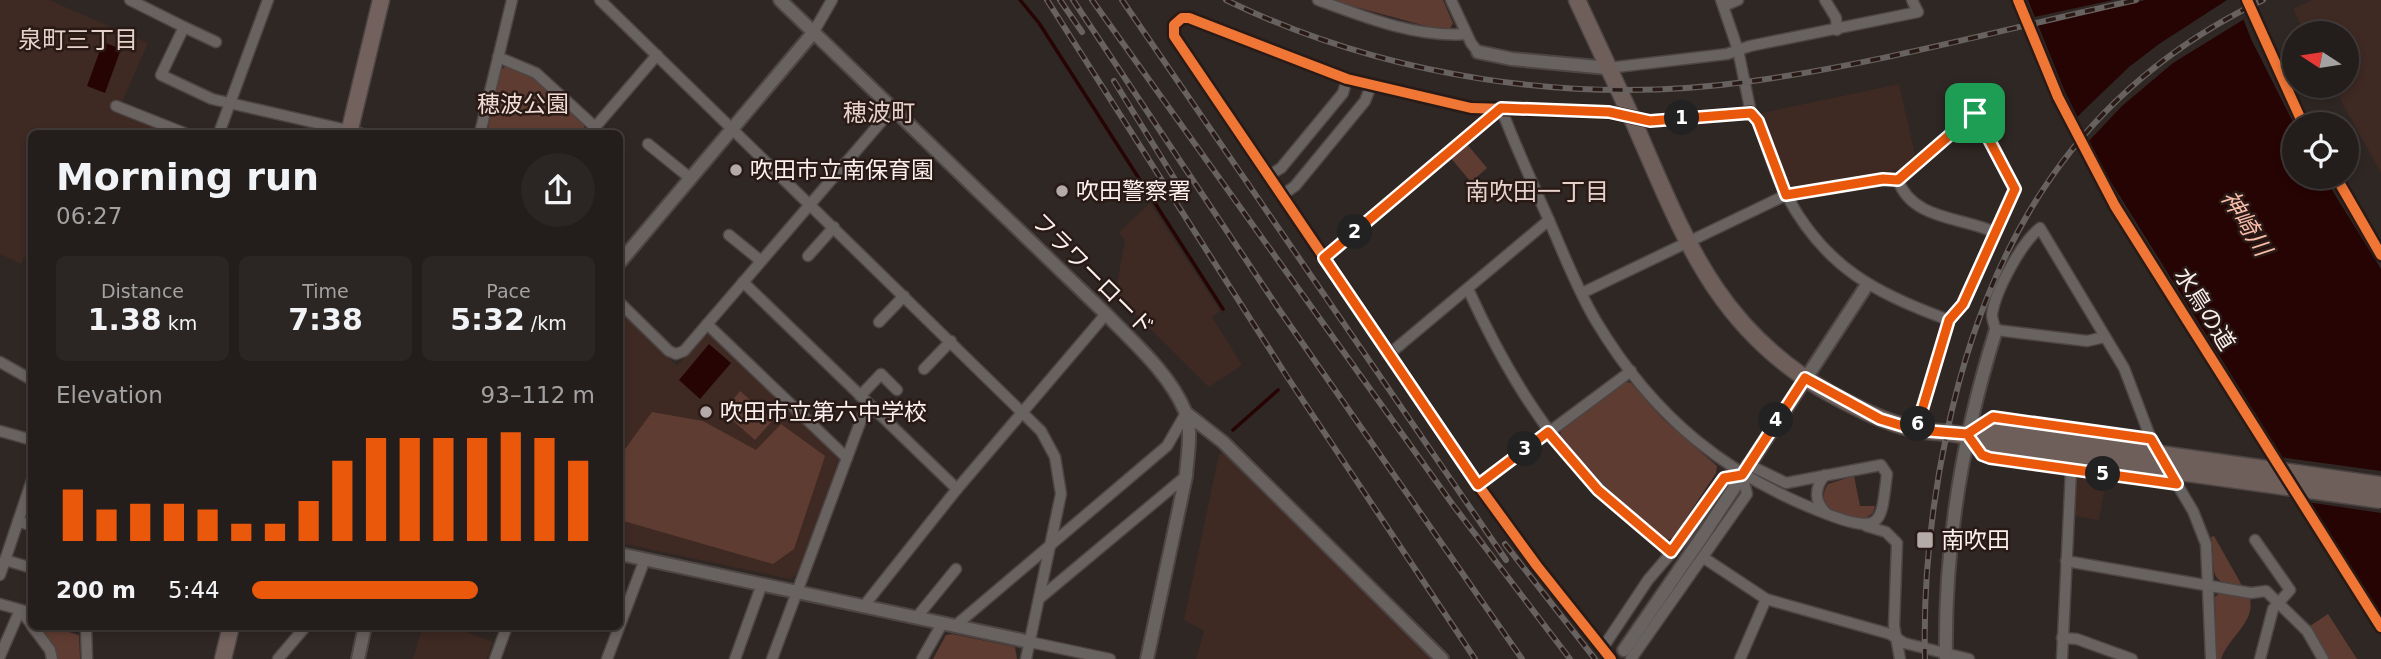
<!DOCTYPE html>
<html lang="en">
<head>
<meta charset="utf-8">
<style>
  :root { --surface:#231d1b; --page:#2b2624; --text:#f1f3f6; --muted:#a3a2a3; --line:#403b3a; --accent:#ea580c }
  body { margin:0; font-family:"DejaVu Sans","Noto Sans JP",sans-serif; background:var(--page); color:var(--text); height:100vh; display:flex; flex-direction:column; font-size:26px; white-space:nowrap }
  * { box-sizing:border-box; margin:0 }
  p { font-size:23px; color:var(--muted) }
  .icon { flex:none; width:38px; height:38px; fill:none; stroke:currentColor; stroke-width:2; stroke-linecap:round; stroke-linejoin:round }
  .map { position:relative; flex:1; overflow:hidden }
  .drawer { position:absolute; left:28px; top:130px; width:595px; height:500px; display:flex; flex-direction:column; background:var(--surface); border-radius:10px; box-shadow:0 4px 10px #0003,0 0 0 2px var(--line) }
  .drawer>* { flex:none }
  .needle { width:46px; rotate:282deg }
  .controls { position:absolute; left:2282px; top:21px; display:grid; gap:14px }
  .controls a { display:grid; place-items:center; width:77px; height:77px; border-radius:50%; background:var(--surface); box-shadow:0 4px 10px #0003,0 0 0 2px var(--line); font-size:35px }
  .pin { position:absolute; display:grid; place-items:center; width:60px; height:60px; color:#fff; margin:-30px; border-radius:14px; box-shadow:0 4px 10px #0006 }
  .km { position:absolute; width:35px; height:35px; margin:-18px; border-radius:50%; background:#222; color:#fff; font-size:19px; line-height:35px; text-align:center }
  .round { display:grid; place-items:center; flex:none; width:74px; height:74px; border-radius:37px; background:var(--page) }
  .overview { display:flex; align-items:center; justify-content:space-between; height:119px; padding:0 28px }
  h1 { font-size:38px; font-weight:600; line-height:52px }
  .metrics { display:grid; grid-template-columns:repeat(3,1fr); gap:10px; height:119px; padding:7px 28px }
  .metrics div { display:grid; align-content:center; border-radius:10px; background:var(--page); text-align:center }
  .metrics b { font-size:30px; font-weight:600 }
  .metrics small { font-size:19px; font-weight:400 }
  .metrics p { font-size:19px }
  .chart { height:196px; padding:14px 28px }
  .chart p { display:flex; justify-content:space-between }
  .chart svg { width:100%; height:126px; margin-top:7px; stroke:var(--accent); stroke-width:6 }
  ul { padding:0 28px; list-style:none; font-size:23px }
  li { display:grid; grid-template-columns:112px 84px 1fr; align-items:center; height:52px }
  li i { height:18px; border-radius:9px; background:var(--accent) }
  .map>svg:first-child { display:block }
  .built { fill:#3e2923 }
  .green { fill:#5f3c32 }
  .water { fill:#260403 }
  .pier { fill:#2f2724 }
  .lines { fill:none; stroke-linecap:round; stroke-linejoin:round }
  .stream { stroke:#260403; stroke-width:3.5 }
  .minor-casing { stroke:#4d4543; stroke-width:13 }
  .tertiary-casing { stroke:#4d4543; stroke-width:16 }
  .primary-casing { stroke:#4d4543; stroke-width:19 }
  .trunk-casing { stroke:#4d4543; stroke-width:19 }
  .minor { stroke:#686260; stroke-width:10 }
  .tertiary { stroke:#686260; stroke-width:12 }
  .primary { stroke:#6e5f5b; stroke-width:16 }
  .trunk { stroke:#72615d; stroke-width:16 }
  .rail-casing { stroke:#67615f; stroke-width:6 }
  .rail { stroke:#291a16; stroke-width:3.5; stroke-dasharray:10; stroke-linecap:butt }
  .primary-bridge-casing { stroke:#4d4543; stroke-width:19; stroke-linecap:butt }
  .primary-bridge { stroke:#6e5f5b; stroke-width:16 }
  .cycleway-casing { stroke:#291a16; stroke-width:15 }
  .cycleway { stroke:#f07635; stroke-width:10 }
  .route-casing { stroke:#fff; stroke-width:14 }
  .route { stroke:#ea580c; stroke-width:9 }
  .poi-dot { fill:#b4aaa7; stroke:#291a16; stroke-width:2.5 }
  .labels { text-anchor:middle; dominant-baseline:central; stroke-width:5; stroke-linejoin:round; paint-order:stroke }
  .park-label { font-size:23px; fill:#f1dcd6; stroke:#291a16 }
  .poi-label { font-size:23px; fill:#fbf0ed; stroke:#291a16; text-anchor:start }
  .street-label { font-size:23px; fill:#fbf0ed; stroke:#291a16 }
  .neighbourhood-label { font-size:24px; fill:#e6d1cb; stroke:#291a16 }
  .water-label { font-size:24px; font-style:italic; fill:#f9bcab; stroke:#291a16 }
</style>
</head>
<body>
<div class="map">
<svg width="2381" height="659" viewBox="0 0 2381 659">
  <rect width="100%" height="100%" fill="#2f2724"/>
  <g class="built">
    <polygon points="0,0 49,0 148,43 118,111 172,133 32,133 31,260 24,257 21,264 0,254"/>
    <polygon points="2312,0 2381,0 2381,173 2333,86 2347,86 2347,33 2305,33 2293,9"/>
    <polygon points="1899,84 1915,155 1901,169 1794,187 1788,184 1762,113"/>
    <polygon points="1150,203 1220,311 1212,317 1242,365 1209,387 1115,294 1125,241 1119,232"/>
    <polygon points="620,310 677,366 707,333 714,334 837,458 839,462 797,575 790,579 620,543"/>
    <polygon points="1223,453 1432,659 1196,659 1204,631 1184,620 1219,454"/>
    <polygon points="2077,477 2106,481 2099,520 2074,516"/>
    <polygon points="423,627 453,627 493,642 487,659 413,659"/>
  </g>
  <g class="green">
    <polygon points="1330,0 1443,0 1453,23 1448,32"/>
    <polygon points="508,65 534,77 585,124 583,133 487,133 500,70"/>
    <polygon points="1466,143 1487,168 1471,182 1450,157"/>
    <polygon points="1624,381 1631,383 1663,419 1717,466 1716,473 1673,538 1667,540 1603,486 1560,437 1561,429"/>
    <polygon points="740,391 773,420 755,440 723,412"/>
    <polygon points="652,412 703,421 756,450 781,424 825,456 794,549 773,564 620,520 620,456"/>
    <path d="M1854,476L1860,506H1875L1873,513L1864,519C1846,519 1812,508 1828,484Z"/>
    <path d="M2214,536L2240,582L2243,588C2204,581 2217,572 2211,537Z"/>
    <path d="M2221,592L2249,596C2258,621 2228,637 2221,659H2216L2215,597Z"/>
    <polygon points="2328,614 2357,659 2326,659 2307,628"/>
    <polygon points="39,627 52,627 79,635 80,659 57,659 55,648"/>
    <polygon points="952,634 1015,647 1017,659 933,659 946,635"/>
  </g>
  <g class="water">
    <polygon points="2028,0 2236,0 2251,39 2294,124 2294,177 2324,177 2381,269 2381,615 2106,174 2065,92"/>
    <polygon points="103,42 121,49 105,93 87,86"/>
    <polygon points="709,344 731,363 700,399 679,380"/>
  </g>
  <g class="pier">
    <polygon points="2113,0 2146,0 2033,25 2030,18"/>
    <polygon points="2227,0 2240,0 2246,18 2173,63 2122,106 2087,143 2075,120 2082,112 2129,67 2159,44"/>
    <polygon points="2278,457 2381,471 2381,513 2307,502"/>
  </g>
  <g class="lines">
    <g class="stream">
      <polyline points="1020,0 1039,23 1223,309"/>
      <polyline points="1233,430 1278,390"/>
    </g>
    <g class="minor-casing">
      <g id="minor">
        <polyline points="130,0 184,27 161,75 212,99 360,133"/>
        <polyline points="600,0 1041,431 1055,457 1061,494 1026,659"/>
        <path d="M1318,0C1364,17 1417,38 1466,34"/>
        <polyline points="1451,0 1471,43 1478,52"/>
        <path d="M1721,0L1738,50L1751,113L1758,121C1767,145 1774,174 1787,196C1825,267 1876,294 1949,320"/>
        <polyline points="1825,0 1836,18 1837,30"/>
        <polyline points="1724,6 1738,0"/>
        <polyline points="184,27 216,42"/>
        <polyline points="813,33 832,0"/>
        <polyline points="498,57 536,73 595,127"/>
        <polyline points="1608,68 1727,54 1750,46 1918,12 1912,0"/>
        <polyline points="116,106 184,133"/>
        <path d="M1501,108C1516,148 1534,186 1551,225C1565,257 1578,291 1596,321C1654,418 1727,477 1832,516C1884,535 1881,520 1887,474L1881,465L1786,483L1747,464"/>
        <polyline points="219,133 268,0"/>
        <polyline points="480,133 512,0"/>
        <polyline points="590,133 657,55"/>
        <polyline points="648,144 690,178"/>
        <polyline points="1268,176 1281,168 1343,93 1347,79"/>
        <path d="M1898,180C1912,220 1962,217 1994,232"/>
        <polyline points="1281,196 1295,186 1365,101 1371,86"/>
        <polyline points="729,235 761,261"/>
        <polyline points="808,256 834,227"/>
        <polyline points="1324,258 1501,108"/>
        <polyline points="743,282 957,489"/>
        <path d="M1468,289C1520,403 1572,475 1671,552"/>
        <polyline points="1582,293 1786,195 1883,179 1898,180 1975,113 2015,189 1963,304 1949,320 1916,430"/>
        <polyline points="620,303 669,351 676,354 684,351 893,108"/>
        <polyline points="879,322 904,296"/>
        <polyline points="707,324 847,458"/>
        <path d="M2105,337L2087,341L1996,330C1994,325 1992,319 1992,314C1996,290 2021,243 2040,228L2124,368L2151,439L2160,456"/>
        <polyline points="1388,355 1549,220"/>
        <polyline points="0,362 32,380"/>
        <polyline points="924,369 951,341"/>
        <polyline points="860,396 881,374 897,390"/>
        <polyline points="1975,430 1993,417 2151,439"/>
        <polyline points="0,431 32,440"/>
        <polyline points="1971,440 1982,455 1990,458 2177,484"/>
        <polyline points="2168,469 2193,511 2206,544 2211,659"/>
        <path d="M1825,475C1814,488 1814,502 1827,514"/>
        <polyline points="1478,485 1631,371"/>
        <polyline points="18,521 32,526"/>
        <polyline points="1866,526 1886,532 1897,543 1894,626 1900,659"/>
        <polyline points="2255,540 2290,590 2273,609 2260,659"/>
        <polyline points="1704,558 1766,599 1890,634 1904,643 1969,659"/>
        <polyline points="5,560 32,568"/>
        <polyline points="2066,561 2251,593 2266,591 2307,631 2323,659"/>
        <polyline points="0,575 32,480"/>
        <polyline points="1040,598 1186,476"/>
        <polyline points="0,604 32,613"/>
        <polyline points="863,607 957,489 1106,314"/>
        <polyline points="916,618 956,569"/>
        <polyline points="32,626 50,650 52,659"/>
        <polyline points="86,626 87,659"/>
        <polyline points="955,626 1167,446 1186,413"/>
        <polyline points="2062,638 2077,639 2132,659"/>
        <polyline points="1030,642 1110,659"/>
        <polyline points="1602,649 1648,580 1684,538 1724,478 1742,475"/>
        <polyline points="0,656 20,610 32,625"/>
        <polyline points="278,659 306,626"/>
        <polyline points="495,659 507,626"/>
        <polyline points="607,659 645,559"/>
        <polyline points="735,659 762,584"/>
        <polyline points="772,659 867,404"/>
        <polyline points="922,659 942,624"/>
        <polyline points="1611,659 1537,566 1478,485 1174,36 1174,25 1182,18 1189,18 1347,79 1471,108 1609,112 1650,121 1751,113"/>
        <polyline points="1631,659 1747,494 1742,475"/>
        <polyline points="1740,659 1766,599"/>
        <polyline points="2062,659 2071,470"/>
      </g>
    </g>
    <g class="tertiary-casing">
      <g id="tertiary">
        <path d="M780,0L1106,314C1134,343 1169,373 1185,411C1193,430 1187,457 1186,476L1147,659"/>
        <polyline points="1478,52 1512,59 1608,68"/>
        <polyline points="620,262 813,33"/>
        <polyline points="1186,413 1223,442 1442,659"/>
        <polyline points="620,554 1030,642"/>
        <polyline points="1624,650 1704,534 1867,285"/>
        <polyline points="358,659 365,626"/>
        <path d="M1946,659C1944,546 1962,438 1996,330"/>
      </g>
    </g>
    <g class="primary-casing">
      <g id="primary">
        <path d="M1577,0C1595,39 1613,77 1631,116C1682,231 1713,328 1831,394C1857,408 1884,422 1914,429C1941,435 1958,429 1985,444L2115,463"/>
        <polyline points="1967,434 1987,430 2117,448"/>
      </g>
    </g>
    <g class="trunk-casing">
      <g id="trunk">
        <polyline points="349,133 381,0"/>
        <polyline points="223,659 231,626"/>
      </g>
    </g>
    <use href="#minor" class="minor"/>
    <use href="#tertiary" class="tertiary"/>
    <use href="#primary" class="primary"/>
    <use href="#trunk" class="trunk"/>
    <g class="rail-casing">
      <g id="rail">
        <polyline points="1047,0 1286,375 1475,659"/>
        <polyline points="1060,0 1082,32"/>
        <polyline points="1073,0 1278,308 1522,659"/>
        <polyline points="1092,0 1453,505 1570,659"/>
        <polyline points="1122,0 1506,560"/>
        <path d="M1226,0C1387,78 1576,106 1753,81C1882,63 2009,28 2136,0"/>
        <polyline points="1114,81 1179,186"/>
        <polyline points="1505,544 1595,659"/>
        <path d="M1925,659C1923,583 1931,507 1947,432C1988,239 2080,88 2263,0"/>
      </g>
    </g>
    <use href="#rail" class="rail"/>
    <g class="primary-bridge-casing">
      <g id="primary-bridge">
        <polyline points="2117,448 2381,485"/>
        <polyline points="2115,463 2381,500"/>
      </g>
    </g>
    <use href="#primary-bridge" class="primary-bridge"/>
    <g class="cycleway-casing">
      <g id="cycleway">
        <polyline points="2018,0 2058,97 2115,206 2381,627"/>
        <polyline points="2247,0 2303,124"/>
        <polyline points="2336,177 2381,255"/>
        <polyline points="1611,659 1537,566 1478,485 1174,36 1174,25 1182,18 1189,18 1347,79 1471,108 1609,112 1650,121 1751,113"/>
      </g>
    </g>
    <use href="#cycleway" class="cycleway"/>
  </g>
  <g class="lines">
    <g class="route-casing">
      <polyline id="route" points="1975,113 1898,180 1883,179 1786,195 1758,121 1751,113 1650,121 1609,112 1501,108 1324,258 1478,485 1548,432 1598,490 1671,552 1724,478 1742,475 1805,378 1880,419 1916,430 1967,434 1982,455 1990,458 2177,484 2151,439 1993,417 1967,434 1916,430 1949,320 1963,304 2015,189 1975,113"/>
    </g>
    <use href="#route" class="route"/>
  </g>
  <g class="poi-dot">
    <circle cx="736" cy="170" r="7"/>
    <circle cx="1062" cy="191" r="7"/>
    <circle cx="706" cy="412" r="7"/>
    <rect x="1916" y="531" width="18" height="18" rx="3.5"/>
  </g>
  <g class="labels">
    <g class="park-label">
      <text x="523" y="104">穂波公園</text>
    </g>
    <g class="poi-label">
      <text x="750" y="170">吹田市立南保育園</text>
      <text x="1076" y="191">吹田警察署</text>
      <text x="720" y="412">吹田市立第六中学校</text>
      <text x="1941" y="540">南吹田</text>
    </g>
    <g class="street-label">
      <text transform="translate(1093 274) rotate(45)">フラワーロード</text>
      <text transform="translate(2205 309) rotate(58)">水鳥の道</text>
    </g>
    <g class="neighbourhood-label">
      <text x="78" y="40">泉町三丁目</text>
      <text x="879" y="113">穂波町</text>
      <text x="1537" y="192">南吹田一丁目</text>
    </g>
    <g class="water-label">
      <text transform="translate(2246 223) rotate(58)">神崎川</text>
    </g>
  </g>
</svg>
<div class="controls">
<a><svg class="needle" viewBox="-14 -14 28 28"><path d="M0-13l5 13h-10z" fill="#e53935"/><path d="M0 13l5-13h-10z" fill="#a3a2a3"/></svg></a>
<a><svg class="icon" aria-label="locate" viewBox="0 0 24 24"><circle cx="12" cy="12" r="6"/><path d="M12 2v4M12 18v4M2 12h4M18 12h4"/></svg></a>
</div>
<div class="pin" style="left:1975px;top:113px;background:#1e9e55"><svg class="icon" aria-label="arrive" viewBox="0 0 24 24"><path d="M6 21V4h12l-3 4 3 4H6"/></svg></div>
<b class="km" style="left:1682px;top:118px">1</b>
<b class="km" style="left:1355px;top:232px">2</b>
<b class="km" style="left:1525px;top:449px">3</b>
<b class="km" style="left:1776px;top:420px">4</b>
<b class="km" style="left:2103px;top:474px">5</b>
<b class="km" style="left:1918px;top:424px">6</b>
<section class="drawer">
<div class="overview"><div><h1>Morning run</h1><p>06:27</p></div><a class="round"><svg class="icon" aria-label="share" viewBox="0 0 24 24"><path d="M12 15V3M7 8l5-5 5 5M5 13v7h14v-7"/></svg></a></div>
<div class="metrics">
<div><p>Distance</p><b>1.38<small> km</small></b></div>
<div><p>Time</p><b>7:38</b></div>
<div><p>Pace</p><b>5:32<small> /km</small></b></div>
</div>
<div class="chart"><p><span>Elevation</span>93–112 m</p>
<svg viewBox="0 0 160 44" preserveAspectRatio="none"><path d="M5 44V26M15 44V33M25 44V31M35 44V31M45 44V33M55 44V38M65 44V38M75 44V30M85 44V16M95 44V8M105 44V8M115 44V8M125 44V8M135 44V6M145 44V8M155 44V16"/></svg>
</div>
<ul>
<li><b>200 m</b>5:44<i style="width:66%"></i></li>
</ul>
</section>
</div>
</body>
</html>
